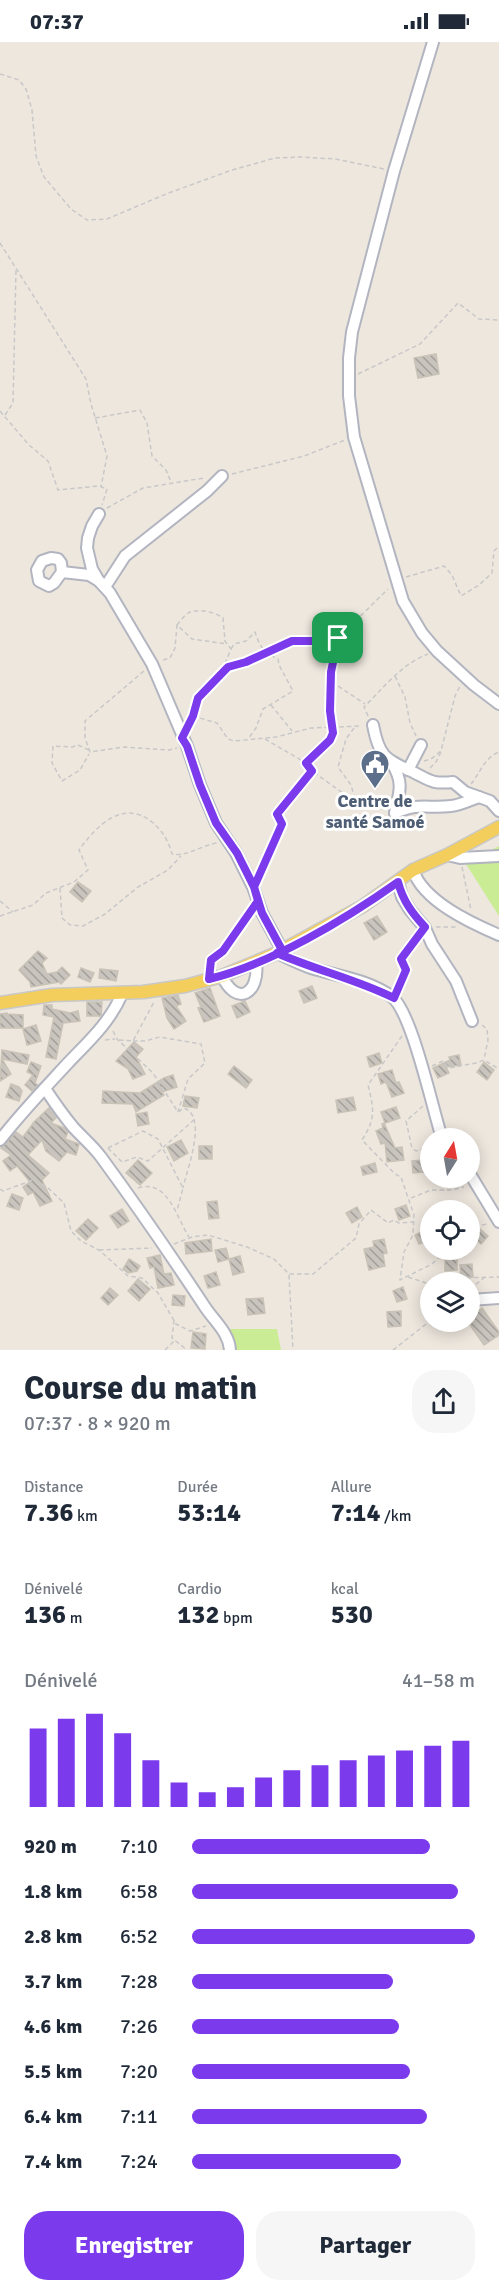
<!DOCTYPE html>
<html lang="fr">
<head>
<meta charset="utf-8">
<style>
  :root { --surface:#fff; --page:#f6f6f7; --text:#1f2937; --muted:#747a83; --accent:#7c3aed }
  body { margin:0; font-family:Signika,sans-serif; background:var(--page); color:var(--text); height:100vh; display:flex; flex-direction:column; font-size:22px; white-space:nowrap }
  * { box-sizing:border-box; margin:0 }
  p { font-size:20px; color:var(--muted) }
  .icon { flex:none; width:33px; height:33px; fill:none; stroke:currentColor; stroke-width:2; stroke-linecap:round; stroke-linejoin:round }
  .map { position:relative; height:1308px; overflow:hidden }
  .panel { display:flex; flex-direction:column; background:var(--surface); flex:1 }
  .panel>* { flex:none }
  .needle { width:39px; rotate:11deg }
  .controls { position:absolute; left:420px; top:1086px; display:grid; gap:12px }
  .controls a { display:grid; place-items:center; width:60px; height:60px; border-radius:50%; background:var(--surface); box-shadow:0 3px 15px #0003; font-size:30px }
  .pin { position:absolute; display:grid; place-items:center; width:51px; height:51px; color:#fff; margin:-26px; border-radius:12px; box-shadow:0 3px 9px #0006 }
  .round { display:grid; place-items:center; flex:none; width:63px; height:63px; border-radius:24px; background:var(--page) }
  .head { display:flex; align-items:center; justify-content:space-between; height:102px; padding:0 24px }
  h1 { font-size:33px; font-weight:800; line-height:45px }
  .metrics { display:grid; grid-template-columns:repeat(3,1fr); gap:9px; height:102px; padding:6px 24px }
  .metrics div { display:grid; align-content:center }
  .metrics b { font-size:26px; font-weight:800 }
  .metrics small { font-size:16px; font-weight:400 }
  .metrics p { font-size:16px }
  .chart { height:168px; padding:12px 24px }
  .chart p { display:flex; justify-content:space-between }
  .chart svg { width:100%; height:108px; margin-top:6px; stroke:var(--accent); stroke-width:6 }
  .action { display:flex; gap:12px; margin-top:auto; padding:12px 24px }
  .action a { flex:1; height:69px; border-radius:24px; background:var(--accent); color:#fff; font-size:24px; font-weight:800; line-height:69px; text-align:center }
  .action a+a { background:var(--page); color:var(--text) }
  ul { padding:0 24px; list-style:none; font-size:20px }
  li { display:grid; grid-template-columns:96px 72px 1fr; align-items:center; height:45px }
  li i { height:15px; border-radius:8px; background:var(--accent) }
  .status { display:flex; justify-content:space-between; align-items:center; height:42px; padding:0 30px; background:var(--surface); direction:ltr }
  .status svg { height:16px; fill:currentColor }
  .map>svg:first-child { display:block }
  .pitch { fill:#c9ec95 }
  .building { fill:url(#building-back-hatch); stroke:#c9c3b7; stroke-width:1.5 }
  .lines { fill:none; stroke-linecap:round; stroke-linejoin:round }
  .minor-casing { stroke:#b2b5c0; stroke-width:14 }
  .major-casing { stroke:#c8c8c8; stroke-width:15 }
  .path { stroke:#c8c8c8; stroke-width:1.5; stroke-dasharray:4.5 3; stroke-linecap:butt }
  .minor { stroke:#fff; stroke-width:10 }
  .major { stroke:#f3ce5d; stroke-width:12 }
  .route-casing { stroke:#fff; stroke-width:12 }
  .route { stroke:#7c3aed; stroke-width:8 }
  .labels { text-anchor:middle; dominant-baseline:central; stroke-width:6; stroke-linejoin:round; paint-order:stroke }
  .service-label { font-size:18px; font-weight:bold; fill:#4e5e75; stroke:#fff }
</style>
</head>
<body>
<div class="status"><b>07:37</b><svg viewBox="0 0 49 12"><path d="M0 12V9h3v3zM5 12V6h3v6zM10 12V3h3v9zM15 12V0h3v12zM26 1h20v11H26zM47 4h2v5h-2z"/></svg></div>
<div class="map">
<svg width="499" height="1308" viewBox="0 0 499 1308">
  <defs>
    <pattern id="building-back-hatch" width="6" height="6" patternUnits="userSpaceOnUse" patternTransform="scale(1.5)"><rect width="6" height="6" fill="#c9c4bd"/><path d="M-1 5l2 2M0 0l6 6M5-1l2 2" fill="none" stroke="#a39f9a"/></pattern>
  </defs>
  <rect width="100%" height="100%" fill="#eee7de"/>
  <g class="pitch">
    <polygon points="499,804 499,874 466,822"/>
    <polygon points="229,1287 277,1287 281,1308 232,1308"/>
  </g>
  <g class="building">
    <polygon points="436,312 439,332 418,336 414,316"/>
    <polygon points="78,840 91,849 82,860 70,850"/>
    <polygon points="377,874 387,890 374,898 364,881"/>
    <polygon points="38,909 47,916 42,921 47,932 57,930 62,925 70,933 61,942 59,940 31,945 30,940 19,928"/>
    <polygon points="81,926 94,931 90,940 78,935"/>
    <polygon points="100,927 118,929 116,939 99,936"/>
    <polygon points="312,944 317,956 304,961 299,949"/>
    <polygon points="210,946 220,974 204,980 198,966 201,965 195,951"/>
    <polygon points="178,953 181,962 176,964 186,979 174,987 167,976 162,956"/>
    <polygon points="245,959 250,970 237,976 232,964"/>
    <polygon points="87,960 102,960 101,974 87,974"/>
    <polygon points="44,963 52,963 52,967 70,971 78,969 80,979 63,981 56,1017 46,1015 54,975 43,973"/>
    <polygon points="7,971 7,972 23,973 23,986 0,986 0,972"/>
    <polygon points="36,983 41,999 27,1003 23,987"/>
    <polygon points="134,1000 143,1007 136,1015 145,1032 133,1037 128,1027 116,1019"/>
    <polygon points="2,1008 29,1013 27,1022 2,1017 11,1032 0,1039"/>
    <polygon points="379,1011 382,1021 370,1025 367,1015"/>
    <polygon points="459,1013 461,1023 446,1025 449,1031 438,1036 433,1026 450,1018 449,1015"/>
    <polygon points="31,1020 41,1024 35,1041 38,1043 32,1049 25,1043 33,1033 27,1030"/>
    <polygon points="484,1020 494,1028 487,1038 477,1030"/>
    <polygon points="234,1024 252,1038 246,1046 228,1032"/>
    <polygon points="392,1028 396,1041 399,1040 404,1051 392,1055 386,1040 381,1042 378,1032"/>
    <polygon points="173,1033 177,1045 162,1050 164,1053 136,1070 133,1062 102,1061 103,1049 140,1051 164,1036"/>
    <polygon points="11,1042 19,1045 22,1049 19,1059 6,1055"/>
    <polygon points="185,1054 199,1056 197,1066 183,1064"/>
    <polygon points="353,1055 356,1068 338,1071 336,1058"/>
    <polygon points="396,1065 400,1076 385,1081 381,1070"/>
    <polygon points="49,1066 56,1076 51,1081 64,1086 68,1090 65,1097 79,1102 76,1113 67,1110 59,1119 46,1109 42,1098 28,1113 49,1131 42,1138 52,1159 40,1164 33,1150 28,1153 23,1145 30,1140 17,1124 10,1129 3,1119 11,1113 1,1106 16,1090 23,1095 34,1080"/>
    <polygon points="147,1070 149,1082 138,1084 136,1072"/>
    <polygon points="384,1081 395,1106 402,1105 404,1118 387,1120 385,1101 381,1102 376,1089 383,1086 382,1082"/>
    <polygon points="181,1098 188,1111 174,1119 167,1105"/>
    <rect x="199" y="1104" width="13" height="13"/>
    <polygon points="138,1118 152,1131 140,1143 126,1131"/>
    <polygon points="424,1118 425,1130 413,1131 412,1119"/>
    <polygon points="375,1121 377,1130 363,1133 361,1125"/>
    <polygon points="12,1152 23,1156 19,1168 7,1164"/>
    <polygon points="217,1159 219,1176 209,1177 207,1160"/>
    <polygon points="406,1163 410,1174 399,1178 395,1167"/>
    <polygon points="357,1165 362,1175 352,1181 346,1171"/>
    <polygon points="122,1167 129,1179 118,1186 110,1174"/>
    <polygon points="88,1177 98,1186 86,1198 76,1189"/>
    <polygon points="480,1187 488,1194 481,1202 473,1195"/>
    <polygon points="425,1188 430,1198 419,1202 415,1193"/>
    <polygon points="211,1197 212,1209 186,1212 185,1201"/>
    <polygon points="384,1197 387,1211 383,1212 385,1224 369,1228 364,1207 374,1205 373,1199"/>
    <polygon points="226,1206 229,1217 218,1220 215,1208"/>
    <polygon points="445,1211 457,1211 457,1228 445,1229"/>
    <polygon points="160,1213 164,1232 171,1231 174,1243 158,1246 154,1225 150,1226 147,1216"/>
    <polygon points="240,1214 244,1230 233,1233 229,1217"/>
    <polygon points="129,1217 140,1224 137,1229 128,1231 123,1227"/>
    <polygon points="472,1222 473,1235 461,1235 460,1223"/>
    <polygon points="216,1230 220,1243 208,1246 204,1234"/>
    <polygon points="138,1237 150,1247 139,1259 128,1249"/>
    <polygon points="403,1245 407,1257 397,1260 393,1249"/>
    <polygon points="110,1246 118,1253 108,1263 101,1256"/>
    <polygon points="173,1253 185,1254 184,1264 172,1263"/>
    <polygon points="263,1256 265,1271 248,1273 246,1257"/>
    <polygon points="482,1266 499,1290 499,1293 484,1303 470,1283 470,1275"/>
    <polygon points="401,1269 401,1284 388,1285 387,1270"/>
    <polygon points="193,1290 206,1292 205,1307 191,1306"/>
  </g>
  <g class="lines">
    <g class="minor-casing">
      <g id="minor">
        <polyline points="433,0 394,129 352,290 349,316 349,354 354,395 403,559 422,591 437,609 474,643 499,662"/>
        <polyline points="99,472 92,484 88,496 87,506 92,527 99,539 110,551 152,622 187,704 200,743 216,781 236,811 253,845 262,871 282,908"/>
        <polygon points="51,516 58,517 61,521 62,530 54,541 49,544 39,539 37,528 42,519"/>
        <polyline points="62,530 89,533 99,539"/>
        <polyline points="105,545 125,514 207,449 222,434"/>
        <path d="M373,683C379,715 385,717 413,730C431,739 432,742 453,740L465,750L490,759L499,769"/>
        <path d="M393,723C404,742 399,751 395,771"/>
        <polyline points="408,728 421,703"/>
        <path d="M395,771C420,760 427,767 451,764C461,763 470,758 479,755"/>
        <polyline points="447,813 460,816 499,814"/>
        <path d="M413,828C423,859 471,881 499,893"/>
        <polyline points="398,840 402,855 410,868 425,886 432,902 456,939 472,979"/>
        <path d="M277,911C288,916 299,922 311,926C337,934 370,938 392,955C412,970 433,1069 442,1096"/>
        <path d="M222,934C237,966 260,951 256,921"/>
        <path d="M46,1048C54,1060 63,1073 73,1085C82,1095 93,1104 101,1115C137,1164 172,1215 205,1265C215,1280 229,1291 230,1308"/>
        <path d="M0,1098C21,1071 45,1046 68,1021C89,999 110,980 122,952"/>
        <polyline points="470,1132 499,1180"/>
        <polyline points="470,1258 499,1256"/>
      </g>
    </g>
    <g class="major-casing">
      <polyline id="major" points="0,961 52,953 143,950 185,944 222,934 277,911 363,864 413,828 447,813 499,785"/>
    </g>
    <g class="path">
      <polyline points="0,32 19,38 26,47 32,68 36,114 44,135 71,167 87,178 107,177 166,152 232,128 275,116 301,115 335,117 384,127"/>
      <polyline points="0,201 86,337 91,362 107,414 101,445"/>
      <polyline points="358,332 420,302 458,261 479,277 499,278"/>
      <polyline points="0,369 29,403 48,419 58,448 99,444 107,447 102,463"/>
      <polyline points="5,373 13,361 16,227"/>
      <polyline points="95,376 140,368 147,381 152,414 166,428 171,440"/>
      <polyline points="232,432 304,414 345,398"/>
      <polyline points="107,466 143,446 204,436"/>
      <polyline points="406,535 444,524 452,533 461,554 479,543 492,531 494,509 499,504"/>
      <path d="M177,583C180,579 184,574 188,571C198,566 215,570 223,576L225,599L231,607L221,631"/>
      <path d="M231,607L234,602L246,599L255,590C260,605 263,610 278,617L279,623L293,649L263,667L256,686L248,697"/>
      <polyline points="163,618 170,616 175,606 177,583 192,597 227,602"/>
      <polyline points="144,629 85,679 85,696 90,710 124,705 169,708 177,706"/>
      <polyline points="395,634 405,655 410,681 416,694"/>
      <polyline points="332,640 365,662"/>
      <polyline points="271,663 292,689"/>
      <polyline points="193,674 217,681 228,697 234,699 276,695 311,686 362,684"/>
      <path d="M368,674L364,665L366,663C385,644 402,622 428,612"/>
      <polyline points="189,682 198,656 228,625 246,620 292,599 311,599 338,596 388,547"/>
      <polyline points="354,686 346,697 338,725 351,743 355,757"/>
      <polyline points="265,697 306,721 312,729 347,754 385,768"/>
      <polyline points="89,708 78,703 72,705 53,704 52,721 62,739 80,728 89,712"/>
      <polyline points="424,719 431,717 441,709 455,654 460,644"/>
      <polyline points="307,720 330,698 333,691 330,669 331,630 338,596"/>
      <polyline points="430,726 436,720 441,710"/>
      <path d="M471,742C480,731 485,715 499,710"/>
      <polyline points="462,825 471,868"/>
      <polyline points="259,834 282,782 277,772 311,730"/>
      <polyline points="60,846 62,876 70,883 83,884 105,872 138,845 168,828 181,814"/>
      <polyline points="0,859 13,870"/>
      <path d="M0,874L33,863L46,851L74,840L88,828L79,808C97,783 123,757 152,780C162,788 169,800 172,812C187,815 202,803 217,801"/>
      <polyline points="436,885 458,885"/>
      <polyline points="211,925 211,918 223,909 250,868"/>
      <polyline points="398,947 406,928 401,917 418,895"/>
      <polyline points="482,983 487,987 488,998 484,1017"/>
      <path d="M113,989L117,997L153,1031L178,1070L184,1066C208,1075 187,1127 183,1146"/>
      <path d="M402,994L368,1043C374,1068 376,1076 362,1098L395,1132L401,1135L414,1173L413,1193L404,1210L400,1238L432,1222L448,1208"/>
      <polyline points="105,998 115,997"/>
      <polyline points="119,998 133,999 154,960"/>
      <polyline points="133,999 145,999 160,995 201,1002 205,1021 188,1037 178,1070"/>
      <polyline points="432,1024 443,1019 449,1026 476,1021 484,1018 499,1027"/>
      <polyline points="423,1064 406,1079 412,1106 416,1109 430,1105"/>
      <polyline points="108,1106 143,1089 158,1097 183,1146 177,1169"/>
      <polyline points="108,1106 122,1120 137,1115 148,1119 195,1077"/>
      <path d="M138,1146C168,1136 177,1177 189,1195"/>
      <polyline points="0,1147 3,1149 33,1138 47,1145 64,1161 71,1189 81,1199 99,1208 128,1234 142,1236 158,1251 176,1282 190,1289 206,1284"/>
      <polyline points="411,1156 431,1148 452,1148 464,1145"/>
      <polyline points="470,1191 477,1184 487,1182"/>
      <polyline points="174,1202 192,1195 208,1193 247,1205 274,1217 289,1232 313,1232 356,1196 359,1182 371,1168 388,1181 394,1178 399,1181 413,1180"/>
      <polyline points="99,1208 152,1206"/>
      <polyline points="289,1233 293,1308"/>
      <polyline points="408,1235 426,1241 457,1236 499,1235"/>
      <polyline points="470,1247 485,1235"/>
      <polyline points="174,1278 172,1296 187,1308"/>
      <polyline points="165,1308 174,1299"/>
      <polyline points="393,1308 430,1279"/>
    </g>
    <use href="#minor" class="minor"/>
    <use href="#major" class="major"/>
  </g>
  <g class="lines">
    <g class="route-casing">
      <path id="route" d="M338,596L311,599H292L246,620L228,625L198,656L193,674L182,696L187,704L200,743L216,781L237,811L254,845L262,871L282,908L277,911C315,928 356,937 394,956L406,928L401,917L425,885C412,871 403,859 398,840C346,877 271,922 209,937L211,918L223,909L258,859L254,845L282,782L277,772L312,729L306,721L330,698L333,691L330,669L331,630L338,596"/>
    </g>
    <use href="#route" class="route"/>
  </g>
  <defs>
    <g id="civic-pin" transform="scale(1.5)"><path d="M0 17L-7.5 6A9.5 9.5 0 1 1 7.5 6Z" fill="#5c6f8a" stroke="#fff"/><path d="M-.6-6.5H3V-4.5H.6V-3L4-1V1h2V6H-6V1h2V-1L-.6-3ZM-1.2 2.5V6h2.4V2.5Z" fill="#fff"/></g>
  </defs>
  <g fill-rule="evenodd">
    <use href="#civic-pin" x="375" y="722"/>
  </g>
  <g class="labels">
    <g class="service-label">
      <text x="375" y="759">Centre de<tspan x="375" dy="21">santé Samoé</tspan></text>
    </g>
  </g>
</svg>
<div class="controls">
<a><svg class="needle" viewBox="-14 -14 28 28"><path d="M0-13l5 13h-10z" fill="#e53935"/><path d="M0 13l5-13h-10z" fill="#747a83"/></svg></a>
<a><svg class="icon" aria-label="locate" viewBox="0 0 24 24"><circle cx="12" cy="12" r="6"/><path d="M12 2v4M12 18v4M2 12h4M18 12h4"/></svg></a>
<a><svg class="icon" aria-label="layers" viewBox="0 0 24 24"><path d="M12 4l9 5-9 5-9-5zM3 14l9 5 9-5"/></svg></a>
</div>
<div class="pin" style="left:338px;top:596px;background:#1e9e55"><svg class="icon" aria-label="arrive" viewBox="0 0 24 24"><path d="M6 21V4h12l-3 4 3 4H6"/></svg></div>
</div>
<section class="panel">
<div class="head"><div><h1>Course du matin</h1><p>07:37 · 8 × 920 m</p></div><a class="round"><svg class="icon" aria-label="share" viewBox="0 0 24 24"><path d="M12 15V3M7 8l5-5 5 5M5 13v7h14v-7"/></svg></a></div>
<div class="metrics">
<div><p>Distance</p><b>7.36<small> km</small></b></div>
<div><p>Durée</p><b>53:14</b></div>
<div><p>Allure</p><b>7:14<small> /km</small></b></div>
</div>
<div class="metrics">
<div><p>Dénivelé</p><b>136<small> m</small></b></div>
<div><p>Cardio</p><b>132<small> bpm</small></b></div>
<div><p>kcal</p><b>530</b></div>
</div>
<div class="chart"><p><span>Dénivelé</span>41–58 m</p>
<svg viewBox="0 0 160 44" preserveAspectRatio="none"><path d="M5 44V12M15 44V8M25 44V6M35 44V14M45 44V25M55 44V34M65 44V38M75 44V36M85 44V32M95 44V29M105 44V27M115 44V25M125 44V23M135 44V21M145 44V19M155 44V17"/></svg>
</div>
<ul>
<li><b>920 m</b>7:10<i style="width:84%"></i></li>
<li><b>1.8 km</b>6:58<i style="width:94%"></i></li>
<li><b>2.8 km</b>6:52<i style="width:100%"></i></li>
<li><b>3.7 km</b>7:28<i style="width:71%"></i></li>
<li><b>4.6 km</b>7:26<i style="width:73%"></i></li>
<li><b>5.5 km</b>7:20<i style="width:77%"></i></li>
<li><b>6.4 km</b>7:11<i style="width:83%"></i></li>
<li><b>7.4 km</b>7:24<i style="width:74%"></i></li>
</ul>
<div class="action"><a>Enregistrer</a><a>Partager</a></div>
</section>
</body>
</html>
